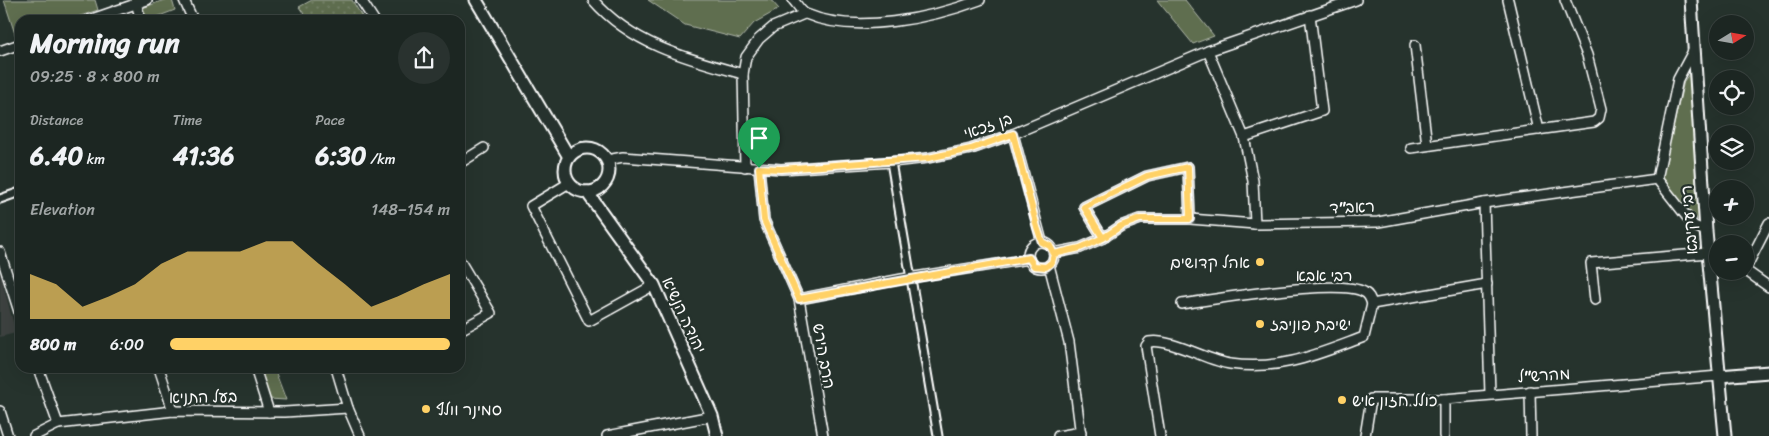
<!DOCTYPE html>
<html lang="en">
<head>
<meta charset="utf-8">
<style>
  :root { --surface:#1c2622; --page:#29322f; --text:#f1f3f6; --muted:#a0a5a5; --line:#3a4340; --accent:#ffd166 }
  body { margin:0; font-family:Sriracha,"Playpen Sans Hebrew",sans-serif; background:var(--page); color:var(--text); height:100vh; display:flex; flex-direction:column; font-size:19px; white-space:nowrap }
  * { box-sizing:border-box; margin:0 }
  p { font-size:16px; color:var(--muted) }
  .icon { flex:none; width:28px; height:28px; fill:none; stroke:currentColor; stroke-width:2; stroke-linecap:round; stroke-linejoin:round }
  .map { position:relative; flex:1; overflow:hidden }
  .sheet { position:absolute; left:15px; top:15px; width:450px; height:358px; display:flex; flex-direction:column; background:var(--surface); border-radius:15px; box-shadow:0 5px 20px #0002,0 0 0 1px var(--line) }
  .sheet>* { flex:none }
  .needle { width:32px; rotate:79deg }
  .buttons { position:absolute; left:1709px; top:15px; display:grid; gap:10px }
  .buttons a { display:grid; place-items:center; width:45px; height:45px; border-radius:50%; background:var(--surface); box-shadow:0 5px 20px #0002,0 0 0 1px var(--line); font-size:25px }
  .pin { position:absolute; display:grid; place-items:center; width:42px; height:42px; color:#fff; margin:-51px -21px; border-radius:50% 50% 50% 0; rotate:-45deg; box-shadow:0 0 5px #0007 }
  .pin .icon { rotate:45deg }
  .round { display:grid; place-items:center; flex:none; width:52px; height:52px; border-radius:26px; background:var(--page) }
  .headline { display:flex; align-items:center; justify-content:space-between; height:85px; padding:0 15px }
  h1 { font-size:28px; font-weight:700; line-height:38px }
  .figures { display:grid; grid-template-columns:repeat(3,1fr); gap:8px; height:85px; padding:5px 15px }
  .figures div { display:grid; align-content:center }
  .figures b { font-size:25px; font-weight:700 }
  .figures small { font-size:14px; font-weight:400 }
  .figures p { font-size:14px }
  .chart { height:140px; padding:10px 15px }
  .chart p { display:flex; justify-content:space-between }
  .chart svg { width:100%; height:90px; margin-top:5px; fill:var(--accent); opacity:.7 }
  ul { padding:0 15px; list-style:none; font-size:16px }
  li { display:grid; grid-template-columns:80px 60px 1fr; align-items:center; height:38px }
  li i { height:12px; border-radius:6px; background:var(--accent) }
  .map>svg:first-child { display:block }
  .built { fill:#3c423f }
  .park { fill:#5f6e50; stroke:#afb6a8 }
  .garden { fill:url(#garden-dots); stroke:#afb6a8 }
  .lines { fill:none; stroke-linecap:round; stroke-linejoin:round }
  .pedestrian-casing { stroke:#fff; stroke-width:11 }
  .minor-casing { stroke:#fff; stroke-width:12 }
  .tertiary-casing { stroke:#fff; stroke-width:15 }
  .pedestrian { stroke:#26332d; stroke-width:7 }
  .minor { stroke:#26332d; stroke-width:9 }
  .tertiary { stroke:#26332d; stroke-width:11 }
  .route-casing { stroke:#fff; stroke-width:10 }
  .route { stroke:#ffd166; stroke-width:6 }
  .poi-dot { fill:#ffd166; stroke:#26332d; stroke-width:2 }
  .labels { text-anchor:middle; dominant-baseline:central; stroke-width:4.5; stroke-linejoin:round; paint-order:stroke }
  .street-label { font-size:16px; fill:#fff; stroke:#26332d }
  .poi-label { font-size:16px; fill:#fff; stroke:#26332d; text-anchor:start }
</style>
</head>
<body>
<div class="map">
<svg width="1769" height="436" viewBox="0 0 1769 436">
  <defs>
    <pattern id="garden-dots" width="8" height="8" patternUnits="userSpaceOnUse" patternTransform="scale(1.25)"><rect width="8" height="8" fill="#5f6e50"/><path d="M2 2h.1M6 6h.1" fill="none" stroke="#77846a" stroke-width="1.8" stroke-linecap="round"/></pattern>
  </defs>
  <rect width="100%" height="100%" fill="#26332d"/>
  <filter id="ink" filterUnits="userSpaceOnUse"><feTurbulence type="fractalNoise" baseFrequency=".02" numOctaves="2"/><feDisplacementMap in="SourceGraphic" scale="10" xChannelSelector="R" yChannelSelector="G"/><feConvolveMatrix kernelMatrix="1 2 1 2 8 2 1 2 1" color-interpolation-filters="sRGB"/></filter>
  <g filter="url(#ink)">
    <polygon class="built" points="0,272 16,333 0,337"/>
    <g class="park">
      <polygon points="4,0 95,0 98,10 68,20 20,20 20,35 16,37"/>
      <polygon points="164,0 172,0 175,10 154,18 154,20 144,20 140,9"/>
      <polygon points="648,0 771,0 779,9 754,23 740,39 685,25"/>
      <polygon points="1157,0 1185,0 1214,36 1193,44"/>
      <polygon points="1689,74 1700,222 1661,179 1684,81"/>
      <polygon points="259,368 274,368 286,400 269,399"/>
    </g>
    <polygon class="garden" points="312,0 352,0 364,20 301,20 306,17 299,7"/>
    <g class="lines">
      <g class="pedestrian-casing">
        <g id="pedestrian">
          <polyline points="891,162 938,436"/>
          <polyline points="0,199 20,192"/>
        </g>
      </g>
      <g class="minor-casing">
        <g id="minor">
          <polyline points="135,0 141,20"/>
          <polyline points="184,0 193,20"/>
          <polyline points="361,0 374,20"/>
          <path d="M593,0C632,45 688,59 743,74"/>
          <path d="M793,0C797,4 801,12 806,14C855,35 932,18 980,0"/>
          <polyline points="1508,0 1539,130"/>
          <polyline points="89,20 147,0"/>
          <polyline points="1415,45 1427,145"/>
          <polyline points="0,51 20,44"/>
          <polyline points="1208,51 1244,137 1253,181 1255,224"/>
          <polyline points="1693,51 1678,79 1657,179 1694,226 1706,231"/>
          <polyline points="1013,134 1042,242"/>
          <polyline points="1244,137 1322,111 1310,15"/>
          <polyline points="1411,148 1594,122 1599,118 1601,109 1587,55 1565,0"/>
          <polyline points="607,160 623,157 781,169 891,162 928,158 971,149 1013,134 1208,51 1356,0"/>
          <polyline points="460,163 484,148"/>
          <polyline points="745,167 743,74 746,57 759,39 773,27 804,14"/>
          <polyline points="759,168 764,220 799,299 823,436"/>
          <polyline points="569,183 531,206 589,321 654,285"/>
          <polyline points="1484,203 1490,394"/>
          <polyline points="1769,223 1745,270 1769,287"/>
          <polyline points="1103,238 1084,207 1147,176 1188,167 1190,219"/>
          <circle cx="1041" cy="255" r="13"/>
          <polyline points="0,252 20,315"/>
          <polyline points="1054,253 1080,248 1103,238 1121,226 1140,219 1190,219 1255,224 1378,222 1484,203 1657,179"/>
          <polyline points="460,261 491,313 460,330"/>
          <polyline points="1049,265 1069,342 1081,436"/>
          <polyline points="799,299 902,279 1029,259"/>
          <polyline points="1595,300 1591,263 1708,253"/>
          <path d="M1182,304C1215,299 1339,278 1364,292C1369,295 1370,298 1372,304L1487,284"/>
          <polyline points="38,368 58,424"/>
          <polyline points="159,368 173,411"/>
          <polyline points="255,368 269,412"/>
          <polyline points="336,368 348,408 360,436"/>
          <polyline points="1530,391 1531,436"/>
          <polyline points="0,411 8,436"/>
          <polyline points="34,436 58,424 173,411 285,412 348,408"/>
          <polyline points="607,436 712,416"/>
          <polyline points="1058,436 1081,432"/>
          <path d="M1160,436L1146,346L1149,342C1170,338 1208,361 1230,364C1281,371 1318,354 1364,337L1372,304"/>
          <polyline points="1365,436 1371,399 1444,399 1719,376"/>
          <polyline points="1444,436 1444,399"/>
        </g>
      </g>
      <g class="tertiary-casing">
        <g id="tertiary">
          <polyline points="476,0 569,157"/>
          <polyline points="1691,0 1706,231 1725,436"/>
          <circle cx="587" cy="170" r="22"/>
          <polyline points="587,192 654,285 712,416 717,436"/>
          <polyline points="1719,376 1769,372"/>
        </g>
      </g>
      <use href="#pedestrian" class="pedestrian"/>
      <use href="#minor" class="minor"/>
      <use href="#tertiary" class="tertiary"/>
    </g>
  </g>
  <g class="lines" filter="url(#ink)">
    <g class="route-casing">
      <polyline id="route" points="759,168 781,169 928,158 971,149 1013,134 1037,227 1042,242 1050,246 1054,254 1080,248 1103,238 1121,226 1140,219 1190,219 1188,167 1147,176 1084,207 1103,238 1080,248 1054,254 1052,262 1046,267 1034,266 1029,258 799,299 764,220 759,168"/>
    </g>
    <use href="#route" class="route"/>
  </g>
  <g class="poi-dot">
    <circle cx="1260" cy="262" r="5"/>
    <circle cx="1260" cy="324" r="5"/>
    <circle cx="1342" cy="400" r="5"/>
    <circle cx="426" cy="409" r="5"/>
  </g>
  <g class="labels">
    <g class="street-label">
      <text transform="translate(988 126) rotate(-19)">בן זכאי</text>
      <text transform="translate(1352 207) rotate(-2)">ראב"ד</text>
      <text transform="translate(1689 220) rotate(-95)">רבי עקיבא</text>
      <text x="1324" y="275">רבי אבא</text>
      <text transform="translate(684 315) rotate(65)">יהודה הנשיא</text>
      <text transform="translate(824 356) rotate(80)">הרב הירש</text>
      <text transform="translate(1544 375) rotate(-4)">מהרש"ל</text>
      <text transform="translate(203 397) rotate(-1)">בעל התניא</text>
    </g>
    <g class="poi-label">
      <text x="1250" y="262" text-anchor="end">אהל קדושים</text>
      <text x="1270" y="324">ישיבת פוניבז</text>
      <text x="1352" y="400">כולל חזון איש</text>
      <text x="436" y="409">סמינר וולף</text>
    </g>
  </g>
</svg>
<div class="buttons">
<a><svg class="needle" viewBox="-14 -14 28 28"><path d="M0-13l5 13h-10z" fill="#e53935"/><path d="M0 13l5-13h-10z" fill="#a0a5a5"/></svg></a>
<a><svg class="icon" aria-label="locate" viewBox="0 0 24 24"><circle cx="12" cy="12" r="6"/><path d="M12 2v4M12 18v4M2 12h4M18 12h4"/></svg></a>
<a><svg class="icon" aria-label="layers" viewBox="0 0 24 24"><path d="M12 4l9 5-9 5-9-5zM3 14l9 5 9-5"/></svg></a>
<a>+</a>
<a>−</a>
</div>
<div class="pin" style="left:759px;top:168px;background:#1e9e55"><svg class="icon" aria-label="arrive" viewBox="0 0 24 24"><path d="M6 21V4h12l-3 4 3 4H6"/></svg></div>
<section class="sheet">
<div class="headline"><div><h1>Morning run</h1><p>09:25 · 8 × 800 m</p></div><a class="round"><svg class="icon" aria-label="share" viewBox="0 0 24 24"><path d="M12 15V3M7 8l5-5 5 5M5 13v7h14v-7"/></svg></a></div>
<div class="figures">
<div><p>Distance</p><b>6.40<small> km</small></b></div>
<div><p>Time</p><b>41:36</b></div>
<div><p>Pace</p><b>6:30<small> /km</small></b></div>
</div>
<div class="chart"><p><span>Elevation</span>148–154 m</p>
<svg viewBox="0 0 160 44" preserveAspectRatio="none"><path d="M0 44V22L10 27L20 38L30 33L40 27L50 17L60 11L70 11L80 11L90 6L100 6L110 17L120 27L130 38L140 33L150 27L160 22V44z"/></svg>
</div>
<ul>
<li><b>800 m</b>6:00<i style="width:100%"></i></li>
</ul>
</section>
</div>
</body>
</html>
